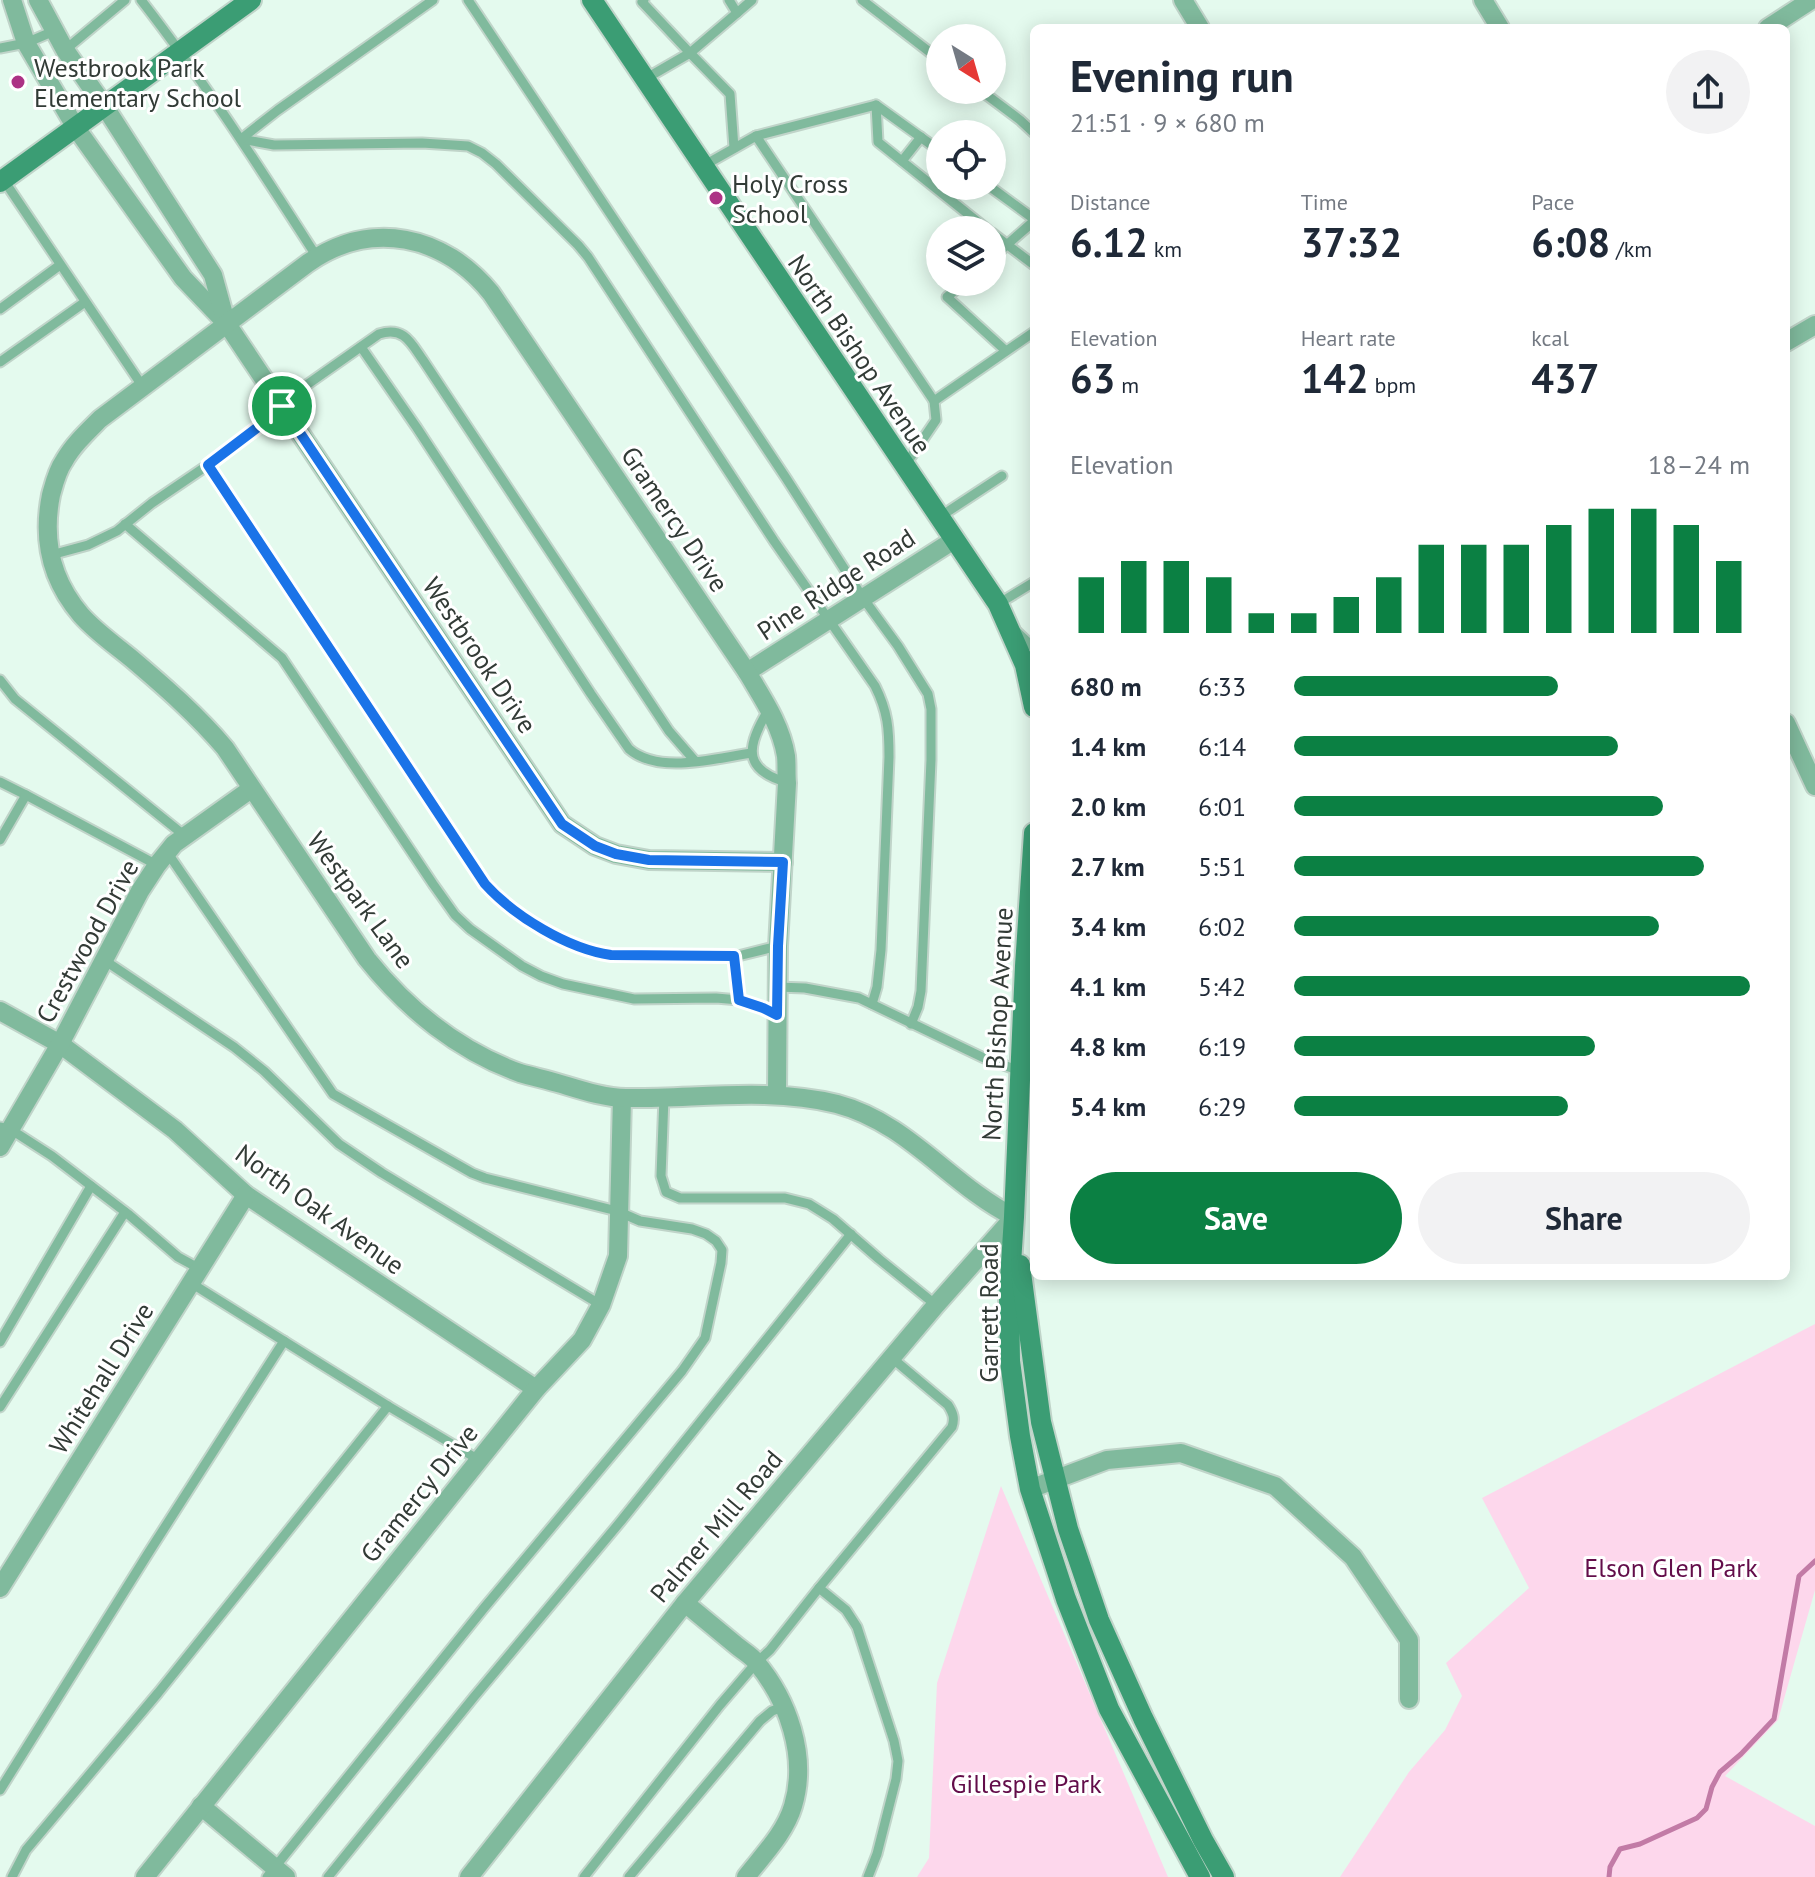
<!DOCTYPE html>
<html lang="en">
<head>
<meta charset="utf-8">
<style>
  :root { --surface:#fff; --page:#f2f2f3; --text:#1f2937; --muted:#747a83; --accent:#0b8043 }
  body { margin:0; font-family:"PT Sans",sans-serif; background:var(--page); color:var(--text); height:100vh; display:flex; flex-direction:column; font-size:30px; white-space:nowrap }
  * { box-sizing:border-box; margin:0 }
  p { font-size:26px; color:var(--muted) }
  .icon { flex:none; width:44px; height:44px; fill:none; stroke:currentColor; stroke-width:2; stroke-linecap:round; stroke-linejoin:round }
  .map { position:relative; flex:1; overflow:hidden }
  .panel { position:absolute; left:1030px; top:24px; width:760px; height:1256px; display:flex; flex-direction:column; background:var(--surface); border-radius:12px; box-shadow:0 4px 20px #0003 }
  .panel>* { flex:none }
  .needle { width:52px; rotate:143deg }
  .tools { position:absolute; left:926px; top:24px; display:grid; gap:16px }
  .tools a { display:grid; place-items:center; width:80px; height:80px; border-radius:50%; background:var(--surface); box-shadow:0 4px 20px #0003; font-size:40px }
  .pin { position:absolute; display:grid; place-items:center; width:68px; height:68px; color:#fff; margin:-34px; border:4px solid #fff; border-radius:50%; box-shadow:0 2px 8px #0007 }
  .round { display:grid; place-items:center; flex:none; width:84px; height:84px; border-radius:42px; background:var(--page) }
  .summary { display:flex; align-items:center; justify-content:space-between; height:136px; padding:0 40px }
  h1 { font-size:44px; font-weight:700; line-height:60px }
  .figures { display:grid; grid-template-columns:repeat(3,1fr); gap:12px; height:136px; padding:8px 40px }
  .figures div { display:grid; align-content:center }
  .figures b { font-size:40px; font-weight:700 }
  .figures small { font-size:22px; font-weight:400 }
  .figures p { font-size:22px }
  .chart { height:224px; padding:16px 40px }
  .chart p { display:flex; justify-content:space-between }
  .chart svg { width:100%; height:144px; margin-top:8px; stroke:var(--accent); stroke-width:6 }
  .button { display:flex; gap:16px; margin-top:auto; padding:16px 40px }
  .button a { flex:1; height:92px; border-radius:48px; background:var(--accent); color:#fff; font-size:32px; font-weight:700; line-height:92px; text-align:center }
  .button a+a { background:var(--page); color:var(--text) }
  ul { padding:0 40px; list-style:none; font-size:26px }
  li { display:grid; grid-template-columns:128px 96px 1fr; align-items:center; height:60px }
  li i { height:20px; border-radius:10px; background:var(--accent) }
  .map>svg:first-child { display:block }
  .green { fill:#fdd7ec }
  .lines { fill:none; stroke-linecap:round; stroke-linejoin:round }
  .stream { stroke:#c27ba6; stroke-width:5 }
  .service-casing { stroke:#c0d4c9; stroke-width:13 }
  .minor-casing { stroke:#c0d4c9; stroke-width:22 }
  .secondary-casing { stroke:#c0d4c9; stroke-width:24 }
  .service { stroke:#80ba9d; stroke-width:9 }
  .minor { stroke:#80ba9d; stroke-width:18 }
  .secondary { stroke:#3b9d74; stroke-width:20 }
  .route-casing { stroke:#fff; stroke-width:16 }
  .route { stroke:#1a73e8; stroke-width:10 }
  .poi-dot { fill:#ac3285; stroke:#fff; stroke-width:3 }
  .labels { text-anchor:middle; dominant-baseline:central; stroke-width:6; stroke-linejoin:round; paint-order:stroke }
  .poi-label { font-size:26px; fill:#323b36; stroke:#fff; text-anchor:start }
  .street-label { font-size:26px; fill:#323b36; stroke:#fff }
  .park-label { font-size:26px; fill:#630d4a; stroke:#fff }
</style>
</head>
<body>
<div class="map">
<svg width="1815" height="1877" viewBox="0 0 1815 1877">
  <rect width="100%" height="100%" fill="#e4faee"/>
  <g class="green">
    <polygon points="1815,1324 1815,1590 1778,1720 1725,1776 1815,1826 1815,1877 1340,1877 1409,1772 1445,1730 1462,1696 1446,1663 1529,1588 1482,1498"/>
    <polygon points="1001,1486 1168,1877 917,1877 929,1858 937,1683"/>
  </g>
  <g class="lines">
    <polyline class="stream" points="1609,1877 1610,1867 1620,1849 1640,1844 1697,1818 1706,1809 1712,1787 1720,1772 1741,1754 1774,1719 1799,1576 1815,1561"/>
    <g class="service-casing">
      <g id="service">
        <path d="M141,0C205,82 261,170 317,257"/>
        <polyline points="468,0 786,478 863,598 898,646 928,694 931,709 931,760 921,991 918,1007 911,1024"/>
        <polyline points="644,0 642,2 690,53 737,13 729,0"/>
        <polyline points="862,0 940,60"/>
        <polyline points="737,13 752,0"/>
        <polyline points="0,48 26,43 54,31"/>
        <polyline points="65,50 125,0"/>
        <polyline points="645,79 690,53 730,94 734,148"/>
        <polyline points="980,90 1020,120 1034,133"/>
        <polyline points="756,136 876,105"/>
        <path d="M241,139L274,145L422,143L468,146L482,153L496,164L578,245L588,257L774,541L875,686C888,712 889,729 889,757L881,950L877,987L872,1004"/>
        <polyline points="241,139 278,110 433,0"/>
        <polyline points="940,151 876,105 878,142 988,230"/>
        <polyline points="902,161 921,137"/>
        <polyline points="703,166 756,136 934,401 1034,332"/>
        <polyline points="3,179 143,387"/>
        <polyline points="989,186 1034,219"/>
        <polyline points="992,233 1034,265"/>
        <polyline points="992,258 1034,221"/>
        <polyline points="965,282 947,297 1006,351"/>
        <polyline points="0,309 60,265"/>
        <path d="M361,347L417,428L591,694L629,749C659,775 716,758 752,753"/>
        <polyline points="0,362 85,302"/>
        <polyline points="906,464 936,420 934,401"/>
        <path d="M208,465L485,884C514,916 568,949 611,955L738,956L778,946"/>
        <polyline points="938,518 1002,476"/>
        <polyline points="125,524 282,658 433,884 455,915 470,929 522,966 541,976 563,984 634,999 716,998 739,1000 763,1008 777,1015"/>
        <path d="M51,555L88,545L117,531L152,503L208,465L274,415L298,391L379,334C404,326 411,343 423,360L669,731L695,761"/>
        <polyline points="998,604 1034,582"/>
        <polyline points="1016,631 1034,648"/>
        <polyline points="0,680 15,699 185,836"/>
        <path d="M769,709C748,743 740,769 786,782"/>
        <polyline points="0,782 26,795"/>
        <polyline points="0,840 26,795 157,865"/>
        <polyline points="167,852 333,1094 472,1173 485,1178 617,1211 640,1221 692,1229 706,1234 716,1241 722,1250 721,1263 705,1338 682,1371 484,1608 267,1877"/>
        <polyline points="734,956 739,1000"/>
        <polyline points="104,960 234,1047 264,1071 339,1144 382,1173 601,1305"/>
        <polyline points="777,987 805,988 859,998 984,1058 1020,1071"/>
        <polyline points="664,1097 661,1176 666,1192 680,1198 785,1198 809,1204 833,1219 879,1259 936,1305"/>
        <polyline points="0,1127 10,1129 52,1156 128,1214 178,1257 200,1269"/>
        <polyline points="191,1283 388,1406 479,1460"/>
        <polyline points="0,1342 91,1186"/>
        <polyline points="0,1407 125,1212"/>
        <polyline points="819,1588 846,1610 857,1627 894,1741 898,1761 896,1779 877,1854 868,1877"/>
        <polyline points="0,1790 149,1552 284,1341"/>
        <polyline points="12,1877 26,1850 158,1693 388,1406"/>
        <polyline points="328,1877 474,1697 621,1521 851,1234"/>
        <path d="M584,1877L720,1705L757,1662L770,1650L819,1588L952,1427C955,1418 953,1413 948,1405L892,1358"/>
        <polyline points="629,1877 760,1721 772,1711 785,1706"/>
      </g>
    </g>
    <g class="minor-casing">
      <g id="minor">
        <polyline points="12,0 26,43 76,128 183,278 227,324 562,824 595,846 616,854 649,860 783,862"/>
        <polyline points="38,0 65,50 105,107 213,275 226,322"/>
        <polyline points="1183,0 1200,28"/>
        <polyline points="1483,0 1500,28"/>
        <polyline points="1768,28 1811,0"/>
        <polyline points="1786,342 1815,325"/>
        <polyline points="747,672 954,540"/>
        <polyline points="1786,723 1815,786"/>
        <polyline points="0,1011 60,1044 175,1130 246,1195 536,1389"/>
        <polyline points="0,1147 60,1044 140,891 157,865 174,844 251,789"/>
        <polyline points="1030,1489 1107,1460 1181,1453 1275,1486 1353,1557 1409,1640 1409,1699"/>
        <polyline points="0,1588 246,1195"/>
        <path d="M685,1603C702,1617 720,1632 737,1646C743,1651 752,1656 756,1662C788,1700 808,1756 793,1806C785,1833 763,1855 746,1877"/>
        <polyline points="201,1806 286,1877"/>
        <polyline points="145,1877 536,1389 582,1340 601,1305 618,1256 622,1098"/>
        <path d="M469,1877L685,1603L936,1305L1014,1217C950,1185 909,1123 837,1104C768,1087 696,1099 626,1098C605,1098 581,1090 561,1084C548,1080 534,1077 520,1073C459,1051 407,1009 367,959L225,748C197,715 165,687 132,659C115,645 96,632 81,615C51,580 42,540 51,495C54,484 57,471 64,461C73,445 87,432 100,419L308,263C371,219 444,235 491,293L747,672C763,699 781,725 786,756C787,765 786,774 787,783L778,946L777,1095"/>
      </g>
    </g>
    <g class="secondary-casing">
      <g id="secondary">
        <polyline points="592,0 998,604 1025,665 1034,707"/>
        <polyline points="0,182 251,0"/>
        <polyline points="1034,833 1025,966 1014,1217 1009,1295 1010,1361 1020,1436 1030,1489 1066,1599 1109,1709 1200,1877"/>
        <polyline points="1020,1265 1041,1422 1068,1529 1099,1620 1143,1718 1203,1840 1224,1877"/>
      </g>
    </g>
    <use href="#service" class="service"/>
    <use href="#minor" class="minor"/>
    <use href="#secondary" class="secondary"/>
  </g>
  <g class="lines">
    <g class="route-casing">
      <path id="route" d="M282,406L562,824L595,846L616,854L649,860L783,862L778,946L777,1015L763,1008L739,1000L734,956L611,955C568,949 514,916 485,884L208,465L274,415Z"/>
    </g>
    <use href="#route" class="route"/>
  </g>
  <g class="poi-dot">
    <circle cx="18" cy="82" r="8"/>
    <circle cx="716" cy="198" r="8"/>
  </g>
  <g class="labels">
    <g class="poi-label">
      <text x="34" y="67">Westbrook Park<tspan x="34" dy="30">Elementary School</tspan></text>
      <text x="732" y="183">Holy Cross<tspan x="732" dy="30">School</tspan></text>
    </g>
    <g class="street-label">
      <text transform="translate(860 354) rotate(56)">North Bishop Avenue</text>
      <text transform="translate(675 519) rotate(56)">Gramercy Drive</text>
      <text transform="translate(836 584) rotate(-33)">Pine Ridge Road</text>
      <text transform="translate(480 655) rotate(56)">Westbrook Drive</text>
      <text transform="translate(361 900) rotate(54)">Westpark Lane</text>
      <text transform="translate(87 941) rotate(-61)">Crestwood Drive</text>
      <text transform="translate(997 1024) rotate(-87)">North Bishop Avenue</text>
      <text transform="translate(320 1209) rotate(36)">North Oak Avenue</text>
      <text transform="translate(988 1313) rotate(-90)">Garrett Road</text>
      <text transform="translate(101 1378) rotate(-58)">Whitehall Drive</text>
      <text transform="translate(419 1493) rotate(-51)">Gramercy Drive</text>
      <text transform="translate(716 1526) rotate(-50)">Palmer Mill Road</text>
    </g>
    <g class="park-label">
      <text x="1671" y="1567">Elson Glen Park</text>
      <text x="1026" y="1783">Gillespie Park</text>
    </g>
  </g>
</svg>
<div class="tools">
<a><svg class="needle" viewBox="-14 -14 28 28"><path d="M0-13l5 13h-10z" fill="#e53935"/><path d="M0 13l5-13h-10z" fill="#747a83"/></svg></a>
<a><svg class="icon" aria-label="locate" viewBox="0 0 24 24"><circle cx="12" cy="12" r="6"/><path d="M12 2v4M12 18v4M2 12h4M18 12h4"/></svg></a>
<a><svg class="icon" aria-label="layers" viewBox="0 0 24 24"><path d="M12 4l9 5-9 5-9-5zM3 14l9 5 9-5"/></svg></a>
</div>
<div class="pin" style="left:282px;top:406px;background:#1e9e55"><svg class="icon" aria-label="arrive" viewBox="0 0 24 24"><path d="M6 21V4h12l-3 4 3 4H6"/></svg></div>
<section class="panel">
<div class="summary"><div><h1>Evening run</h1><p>21:51 · 9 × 680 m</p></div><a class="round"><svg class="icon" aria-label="share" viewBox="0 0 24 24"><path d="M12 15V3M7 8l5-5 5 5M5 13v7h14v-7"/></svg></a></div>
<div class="figures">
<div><p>Distance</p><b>6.12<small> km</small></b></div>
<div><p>Time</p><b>37:32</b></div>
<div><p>Pace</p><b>6:08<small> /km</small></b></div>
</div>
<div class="figures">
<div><p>Elevation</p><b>63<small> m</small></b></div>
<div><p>Heart rate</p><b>142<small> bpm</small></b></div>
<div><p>kcal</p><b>437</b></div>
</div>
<div class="chart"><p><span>Elevation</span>18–24 m</p>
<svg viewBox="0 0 160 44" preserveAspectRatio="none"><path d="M5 44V27M15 44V22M25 44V22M35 44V27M45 44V38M55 44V38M65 44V33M75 44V27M85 44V17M95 44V17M105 44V17M115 44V11M125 44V6M135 44V6M145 44V11M155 44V22"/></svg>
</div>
<ul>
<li><b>680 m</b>6:33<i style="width:58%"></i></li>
<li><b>1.4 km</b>6:14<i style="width:71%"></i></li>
<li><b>2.0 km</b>6:01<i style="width:81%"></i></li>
<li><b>2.7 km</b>5:51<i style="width:90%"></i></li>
<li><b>3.4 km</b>6:02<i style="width:80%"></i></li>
<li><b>4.1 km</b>5:42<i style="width:100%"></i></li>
<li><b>4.8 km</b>6:19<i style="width:66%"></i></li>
<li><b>5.4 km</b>6:29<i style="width:60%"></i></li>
</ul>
<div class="button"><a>Save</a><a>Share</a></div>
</section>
</div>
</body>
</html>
